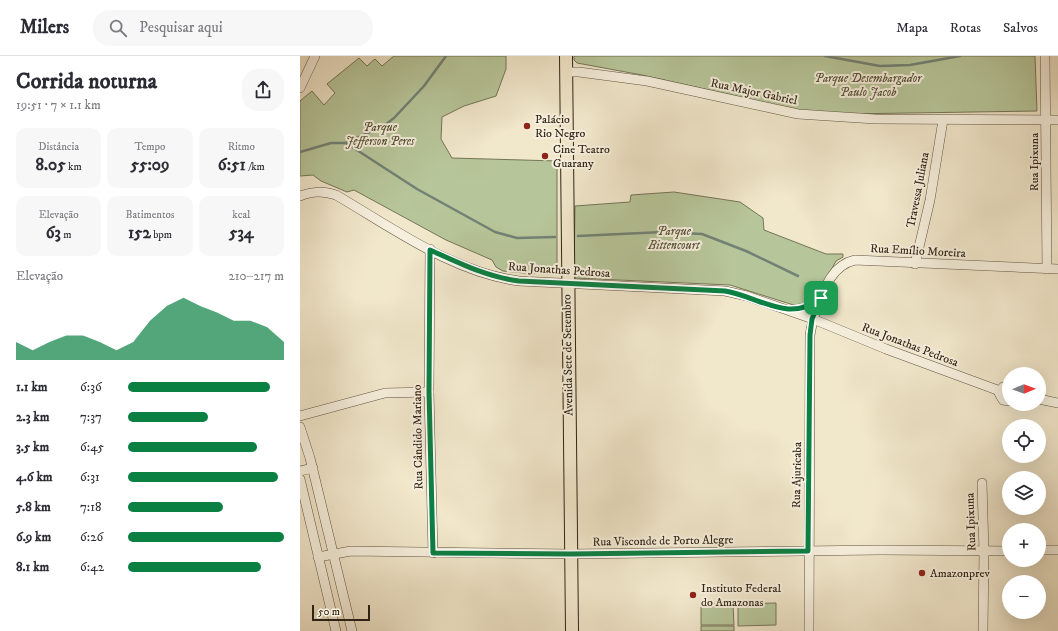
<!DOCTYPE html>
<html lang="pt">
<head>
<meta charset="utf-8">
<style>
  :root { --surface:#fff; --page:#f7f7f7; --text:#2b2b33; --muted:#7c7c81; --line:#e1e1e2; --accent:#0b8043 }
  body { margin:0; font-family:"IM FELL DW Pica",serif; background:var(--page); color:var(--text); height:100vh; display:flex; flex-direction:column; font-size:15px; white-space:nowrap }
  * { box-sizing:border-box; margin:0 }
  p { font-size:13px; color:var(--muted) }
  .icon { flex:none; width:22px; height:22px; fill:none; stroke:currentColor; stroke-width:2; stroke-linecap:round; stroke-linejoin:round }
  .map { position:relative; flex:1; overflow:hidden }
  .details { display:flex; flex-direction:column; background:var(--surface); width:300px }
  .details>* { flex:none }
  .needle { width:26px; rotate:89deg }
  .controls { position:absolute; left:702px; top:311px; display:grid; gap:8px }
  .controls a { display:grid; place-items:center; width:44px; height:44px; border-radius:50%; background:var(--surface); box-shadow:0 4px 16px #0002; font-size:20px }
  .scale { position:absolute; left:12px; bottom:10px; width:58px; box-sizing:border-box; padding-left:4px; border:2px solid #312414; border-top:0; font-size:11px; line-height:14px; white-space:nowrap; color:#312414; -webkit-text-stroke:3px #f6efdd; paint-order:stroke }
  .pin { position:absolute; display:grid; place-items:center; width:34px; height:34px; color:#fff; margin:-17px; border-radius:8px; box-shadow:0 2px 6px #0006 }
  .round { display:grid; place-items:center; flex:none; width:42px; height:42px; border-radius:16px; background:var(--page) }
  .head { display:flex; align-items:center; justify-content:space-between; height:68px; padding:0 16px }
  h1 { font-size:22px; font-weight:800; line-height:30px }
  .stats { display:grid; grid-template-columns:repeat(3,1fr); gap:6px; height:68px; padding:4px 16px }
  .stats div { display:grid; align-content:center; border-radius:10px; background:var(--page); text-align:center }
  .stats b { font-size:17px; font-weight:800 }
  .stats small { font-size:11px; font-weight:400 }
  .stats p { font-size:11px }
  .chart { height:112px; padding:8px 16px }
  .chart p { display:flex; justify-content:space-between }
  .chart svg { width:100%; height:72px; margin-top:4px; fill:var(--accent); opacity:.7 }
  ul { padding:0 16px; list-style:none; font-size:13px }
  li { display:grid; grid-template-columns:64px 48px 1fr; align-items:center; height:30px }
  li i { height:10px; border-radius:5px; background:var(--accent) }
  header { display:flex; align-items:center; gap:24px; box-sizing:border-box; height:56px; padding:0 20px; background:var(--surface); border-bottom:1px solid var(--line) }
  header strong { font-size:19px }
  nav { display:flex; gap:22px; margin-inline-start:auto; font-size:14px }
  .search { width:280px; height:36px; background:var(--page); display:flex; align-items:center; gap:10px; box-sizing:border-box; padding:0 14px; border-radius:16px; color:var(--muted); font-size:15px }
  main { display:flex; flex:1; min-height:0 }
  .map>svg:first-child { display:block }
  .green { fill:#b7c69a; stroke:#747557 }
  .lines { fill:none; stroke-linecap:round; stroke-linejoin:round }
  .stream { stroke:#718275; stroke-width:2.5 }
  .minor-casing { stroke:#615542; stroke-width:10 }
  .major-casing { stroke:#312414; stroke-width:14 }
  .minor { stroke:#f6efdd; stroke-width:9 }
  .major { stroke:#f1e7cb; stroke-width:12 }
  .route-casing { stroke:#fff; stroke-width:8 }
  .route { stroke:#0b8043; stroke-width:5 }
  .poi-dot { fill:#8f2418; stroke:#f6efdd; stroke-width:1.5 }
  .labels { text-anchor:middle; dominant-baseline:central; stroke-width:4; stroke-linejoin:round; paint-order:stroke }
  .park-label { font-size:12px; font-style:italic; fill:#59553c; stroke:#f6efdd }
  .street-label { font-size:12px; fill:#312414; stroke:#f6efdd }
  .poi-label { font-size:12px; fill:#312414; stroke:#f6efdd; text-anchor:start }
</style>
</head>
<body>
<header>
<strong>Milers</strong>
<div class="search"><svg class="icon" aria-label="search" viewBox="0 0 24 24"><circle cx="10" cy="10" r="6"/><path d="M15 15l6 6"/></svg>Pesquisar aqui</div>
<nav><a>Mapa</a><a>Rotas</a><a>Salvos</a></nav>
</header>
<main>
<section class="details">
<div class="head"><div><h1>Corrida noturna</h1><p>19:51 · 7 × 1.1 km</p></div><a class="round"><svg class="icon" aria-label="share" viewBox="0 0 24 24"><path d="M12 15V3M7 8l5-5 5 5M5 13v7h14v-7"/></svg></a></div>
<div class="stats">
<div><p>Distância</p><b>8.05<small> km</small></b></div>
<div><p>Tempo</p><b>55:09</b></div>
<div><p>Ritmo</p><b>6:51<small> /km</small></b></div>
</div>
<div class="stats">
<div><p>Elevação</p><b>63<small> m</small></b></div>
<div><p>Batimentos</p><b>152<small> bpm</small></b></div>
<div><p>kcal</p><b>534</b></div>
</div>
<div class="chart"><p><span>Elevação</span>210–217 m</p>
<svg viewBox="0 0 160 44" preserveAspectRatio="none"><path d="M0 44V33L10 38L20 33L30 29L40 29L50 33L60 38L70 33L80 20L90 11L100 6L110 11L120 15L130 20L140 20L150 24L160 33V44z"/></svg>
</div>
<ul>
<li><b>1.1 km</b>6:36<i style="width:91%"></i></li>
<li><b>2.3 km</b>7:37<i style="width:51%"></i></li>
<li><b>3.5 km</b>6:45<i style="width:83%"></i></li>
<li><b>4.6 km</b>6:31<i style="width:96%"></i></li>
<li><b>5.8 km</b>7:18<i style="width:61%"></i></li>
<li><b>6.9 km</b>6:26<i style="width:100%"></i></li>
<li><b>8.1 km</b>6:42<i style="width:85%"></i></li>
</ul>
</section>
<div class="map">
<svg width="758" height="575" viewBox="0 0 758 575">
  <rect width="100%" height="100%" fill="#f1e7cb"/>
  <filter id="stains"><feTurbulence type="fractalNoise" baseFrequency=".005" numOctaves="4"/><feColorMatrix values="0 0 0 0 .2 0 0 0 0 .09 0 0 0 0 .02 0 0 0 .5 -.17"/></filter>
  <radialGradient id="worn" r=".72"><stop offset=".6" stop-color="#630" stop-opacity="0"/><stop offset="1" stop-color="#630" stop-opacity=".3"/></radialGradient>
  <g class="green">
    <polygon points="94,0 206,0 206,13 196,40 164,50 142,61 141,83 152,102 257,105 257,218 224,217 203,215 196,211 192,204 146,184 54,134 47,136 21,125 13,119 0,120 0,45 12,35 24,49 35,37 27,28 59,2 67,10 75,3 82,10"/>
    <polygon points="274,0 735,0 737,55 546,58 498,54 342,19 277,7 274,4"/>
    <polygon points="374,136 440,146 463,162 464,174 526,198 543,198 543,201 536,205 516,242 500,251 430,229 274,222 275,150 330,146 331,139"/>
    <polygon points="433,547 434,569 401,569 401,548"/>
    <polygon points="476,547 476,569 438,570 438,548"/>
    <rect x="401" y="570" width="33" height="5"/>
  </g>
  <g class="lines">
    <g class="stream">
      <polyline points="525,0 580,10 610,9 660,0"/>
      <polyline points="46,87 117,133 195,176 217,182 255,181"/>
      <polyline points="0,96 31,87 46,87 85,69 94,62 124,30 146,0"/>
      <polyline points="278,180 363,176 402,178 446,195 498,220"/>
    </g>
    <g class="minor-casing">
      <g id="minor">
        <polyline points="745,0 747,213"/>
        <polyline points="266,16 279,16 347,25 498,58 575,63 758,64"/>
        <polyline points="0,32 15,0"/>
        <path d="M0,140C13,135 23,135 36,139C93,172 152,216 219,225L425,235L447,240L513,263C522,241 528,210 555,204L758,213"/>
        <polyline points="130,193 129,336 133,497"/>
        <polyline points="615,208 630,144 643,64"/>
        <polyline points="491,254 505,252 521,242"/>
        <polyline points="709,330 703,331 699,337 703,344 709,345"/>
        <polyline points="739,343 758,347"/>
        <polyline points="0,360 85,337 129,336"/>
        <polyline points="0,371 10,402 52,575"/>
        <polyline points="0,415 13,412"/>
        <polyline points="0,423 36,575"/>
        <polyline points="682,427 684,495 683,575"/>
        <polyline points="739,494 758,494"/>
        <polyline points="18,501 51,495 271,498 580,494 709,495"/>
        <polyline points="509,575 510,279 513,263 586,293 700,335"/>
      </g>
    </g>
    <g class="major-casing">
      <polyline id="major" points="266,0 272,575"/>
    </g>
    <use href="#minor" class="minor"/>
    <use href="#major" class="major"/>
  </g>
  <g class="lines">
    <g class="route-casing">
      <path id="route" d="M130,194C159,207 187,221 219,225L425,235C461,241 488,268 521,242L512,263L510,279L508,495L271,498L133,497L129,336Z"/>
    </g>
    <use href="#route" class="route"/>
  </g>
  <g class="poi-dot">
    <circle cx="227" cy="70" r="4"/>
    <circle cx="245" cy="100" r="4"/>
    <circle cx="622" cy="517" r="4"/>
    <circle cx="393" cy="539" r="4"/>
  </g>
  <g class="labels">
    <g class="park-label">
      <text x="568" y="22">Parque Desembargador<tspan x="568" dy="14">Paulo Jacob</tspan></text>
      <text x="80" y="71">Parque<tspan x="80" dy="14">Jefferson Peres</tspan></text>
      <text x="374" y="175">Parque<tspan x="374" dy="14">Bittencourt</tspan></text>
    </g>
    <g class="street-label">
      <text transform="translate(454 36) rotate(12)">Rua Major Gabriel</text>
      <text transform="translate(734 106) rotate(-90)">Rua Ipixuna</text>
      <text transform="translate(618 134) rotate(-79)">Travessa Juliana</text>
      <text transform="translate(618 195) rotate(3)">Rua Emílio Moreira</text>
      <text transform="translate(259 214) rotate(4)">Rua Jonathas Pedrosa</text>
      <text transform="translate(610 289) rotate(21)">Rua Jonathas Pedrosa</text>
      <text transform="translate(268 299) rotate(-91)">Avenida Sete de Setembro</text>
      <text transform="translate(118 381) rotate(-91)">Rua Cândido Mariano</text>
      <text transform="translate(497 419) rotate(-89)">Rua Ajuricaba</text>
      <text transform="translate(671 466) rotate(-92)">Rua Ipixuna</text>
      <text transform="translate(363 485) rotate(-1)">Rua Visconde de Porto Alegre</text>
    </g>
    <g class="poi-label">
      <text x="235" y="63">Palácio<tspan x="235" dy="14">Rio Negro</tspan></text>
      <text x="253" y="93">Cine Teatro<tspan x="253" dy="14">Guarany</tspan></text>
      <text x="630" y="517">Amazonprev</text>
      <text x="401" y="532">Instituto Federal<tspan x="401" dy="14">do Amazonas</tspan></text>
    </g>
  </g>
  <rect width="100%" height="100%" filter="url(#stains)"/>
  <rect width="100%" height="100%" fill="url(#worn)"/>
</svg>
<div class="controls">
<a><svg class="needle" viewBox="-14 -14 28 28"><path d="M0-13l5 13h-10z" fill="#e53935"/><path d="M0 13l5-13h-10z" fill="#7c7c81"/></svg></a>
<a><svg class="icon" aria-label="locate" viewBox="0 0 24 24"><circle cx="12" cy="12" r="6"/><path d="M12 2v4M12 18v4M2 12h4M18 12h4"/></svg></a>
<a><svg class="icon" aria-label="layers" viewBox="0 0 24 24"><path d="M12 4l9 5-9 5-9-5zM3 14l9 5 9-5"/></svg></a>
<a>+</a>
<a>−</a>
</div>
<div class="scale">50 m</div>
<div class="pin" style="left:521px;top:242px;background:#1e9e55"><svg class="icon" aria-label="arrive" viewBox="0 0 24 24"><path d="M6 21V4h12l-3 4 3 4H6"/></svg></div>
</div>
</main>
</body>
</html>
